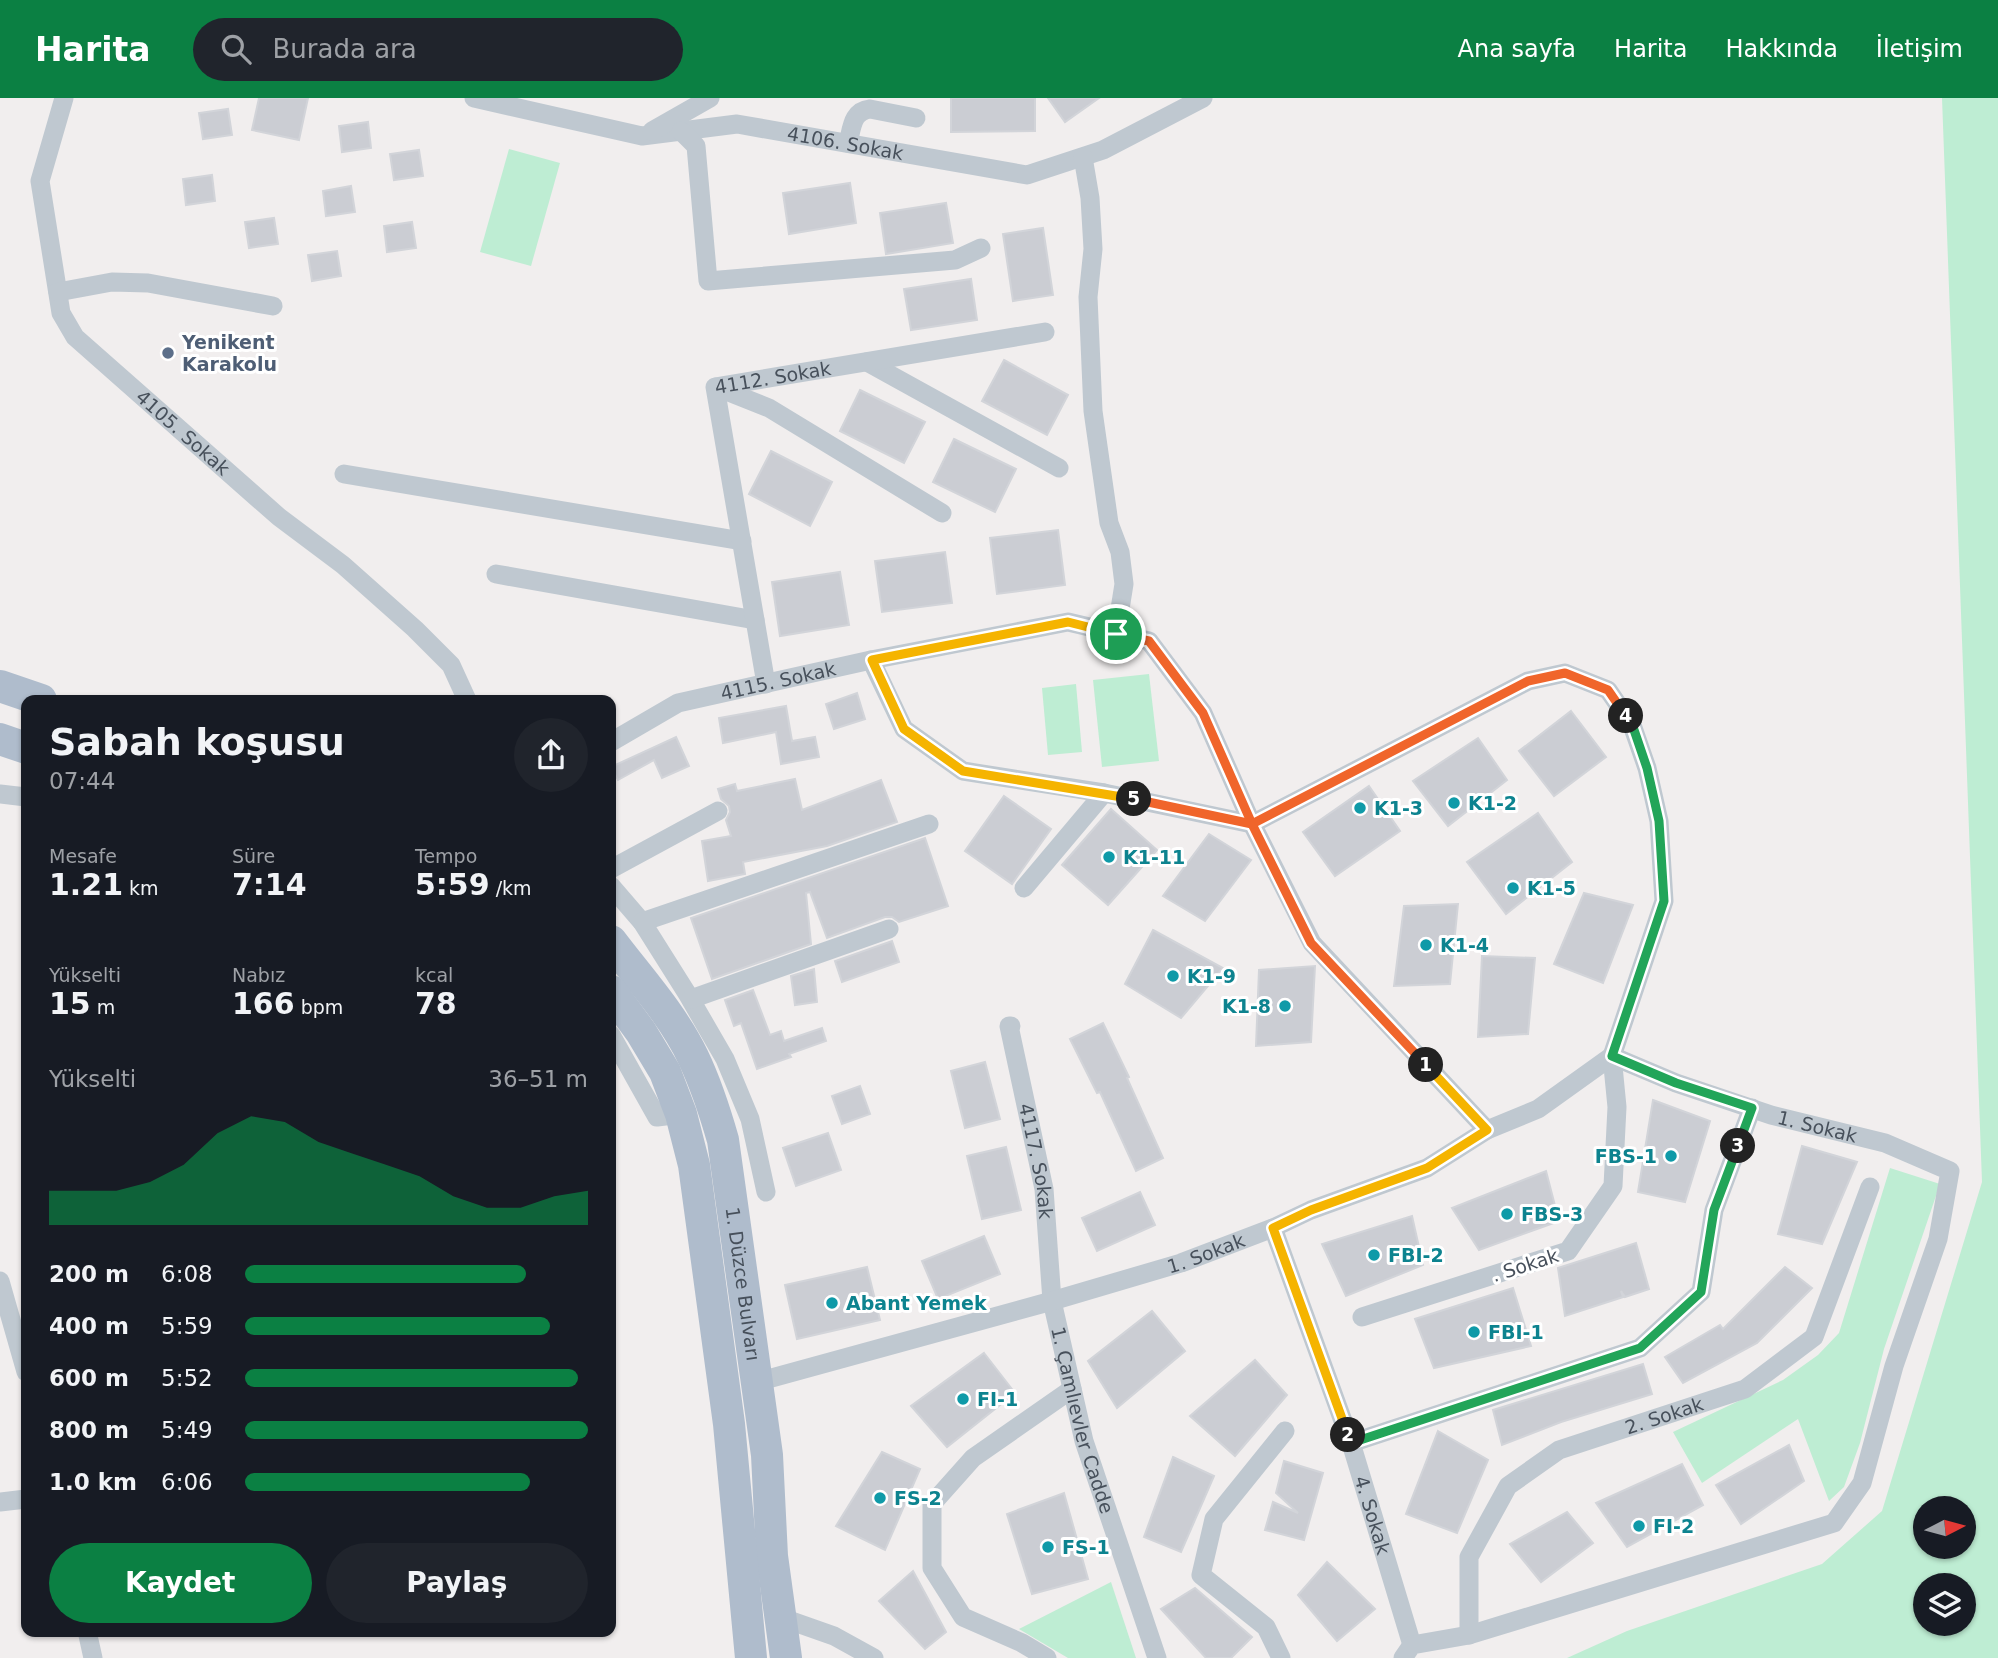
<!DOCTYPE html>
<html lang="tr">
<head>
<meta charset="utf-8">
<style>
  :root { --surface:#171b24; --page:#20242c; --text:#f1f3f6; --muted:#9ea1a6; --accent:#0b8043 }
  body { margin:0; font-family:"DejaVu Sans",sans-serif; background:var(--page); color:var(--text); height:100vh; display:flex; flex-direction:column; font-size:26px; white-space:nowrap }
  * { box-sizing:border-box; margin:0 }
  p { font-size:23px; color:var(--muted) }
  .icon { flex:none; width:38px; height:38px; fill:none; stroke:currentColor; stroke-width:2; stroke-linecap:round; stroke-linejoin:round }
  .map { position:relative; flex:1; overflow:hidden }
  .drawer { position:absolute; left:21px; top:597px; width:595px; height:942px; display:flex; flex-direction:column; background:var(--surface); border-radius:14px; box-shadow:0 2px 5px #0004 }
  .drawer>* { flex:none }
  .needle { width:46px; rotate:84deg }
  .tools { position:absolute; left:1913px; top:1398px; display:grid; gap:14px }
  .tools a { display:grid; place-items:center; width:63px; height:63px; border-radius:50%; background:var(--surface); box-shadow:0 2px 5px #0004; font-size:35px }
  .pin { position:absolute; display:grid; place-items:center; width:60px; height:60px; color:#fff; margin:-30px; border:4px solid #fff; border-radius:50%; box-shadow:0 2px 7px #0007 }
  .km { position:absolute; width:35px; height:35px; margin:-18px; border-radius:50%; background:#222; color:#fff; font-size:19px; line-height:35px; text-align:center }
  .round { display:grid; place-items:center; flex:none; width:74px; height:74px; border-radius:37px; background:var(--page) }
  .summary { display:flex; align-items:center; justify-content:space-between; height:119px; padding:0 28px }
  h1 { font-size:38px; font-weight:600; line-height:52px }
  .metrics { display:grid; grid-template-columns:repeat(3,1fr); gap:10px; height:119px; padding:7px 28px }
  .metrics div { display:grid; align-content:center }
  .metrics b { font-size:30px; font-weight:600 }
  .metrics small { font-size:19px; font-weight:400 }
  .metrics p { font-size:19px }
  .chart { height:196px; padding:14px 28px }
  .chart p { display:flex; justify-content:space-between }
  .chart svg { width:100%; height:126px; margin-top:7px; fill:var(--accent); opacity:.7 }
  .cta { display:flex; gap:14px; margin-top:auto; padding:14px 28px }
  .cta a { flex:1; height:80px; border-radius:42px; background:var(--accent); color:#fff; font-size:28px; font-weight:600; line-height:80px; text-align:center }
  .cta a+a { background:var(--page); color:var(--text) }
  ul { padding:0 28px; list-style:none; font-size:23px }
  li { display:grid; grid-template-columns:112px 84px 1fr; align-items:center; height:52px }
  li i { height:18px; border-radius:9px; background:var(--accent) }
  header { display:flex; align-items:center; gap:42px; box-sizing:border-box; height:98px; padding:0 35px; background:var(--accent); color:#fff }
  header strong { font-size:33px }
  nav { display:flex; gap:38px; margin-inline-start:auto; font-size:24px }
  .search { width:490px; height:63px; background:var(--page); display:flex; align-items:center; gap:18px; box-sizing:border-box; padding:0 24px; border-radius:38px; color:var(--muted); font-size:26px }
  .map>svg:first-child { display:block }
  .green { fill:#beedd3; fill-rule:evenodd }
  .building { fill:#cbcdd3; stroke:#d2d4d9; stroke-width:2 }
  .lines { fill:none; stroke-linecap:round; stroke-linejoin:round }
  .street { stroke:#bfc8d0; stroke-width:19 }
  .primary { stroke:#afbccc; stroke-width:32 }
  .split-1-casing { stroke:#fff; stroke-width:14 }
  .split-2-casing { stroke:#fff; stroke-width:14 }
  .split-3-casing { stroke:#fff; stroke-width:14 }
  .split-4-casing { stroke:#fff; stroke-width:14 }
  .split-5-casing { stroke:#fff; stroke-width:14 }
  .split-6-casing { stroke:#fff; stroke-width:14 }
  .split-1 { stroke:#f0652b; stroke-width:9 }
  .split-2 { stroke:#f5b400; stroke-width:9 }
  .split-3 { stroke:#22a559; stroke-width:9 }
  .split-4 { stroke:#22a559; stroke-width:9 }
  .split-5 { stroke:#f0652b; stroke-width:9 }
  .split-6 { stroke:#f5b400; stroke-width:9 }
  .service-dot { fill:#5c6f8a; stroke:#fff; stroke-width:2.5 }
  .culture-dot { fill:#0f9aa8; stroke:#fff; stroke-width:2.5 }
  .labels { text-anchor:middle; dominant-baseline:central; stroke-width:6; stroke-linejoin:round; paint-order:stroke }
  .street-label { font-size:19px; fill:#47505b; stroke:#fff }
  .service-label { font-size:19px; font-weight:bold; fill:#4e5e75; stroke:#fff; text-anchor:start }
  .culture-label { font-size:19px; font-weight:bold; fill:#0d838f; stroke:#fff; text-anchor:start }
</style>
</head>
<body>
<header>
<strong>Harita</strong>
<div class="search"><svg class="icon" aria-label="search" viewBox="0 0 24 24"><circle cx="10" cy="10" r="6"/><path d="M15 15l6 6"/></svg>Burada ara</div>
<nav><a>Ana sayfa</a><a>Harita</a><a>Hakkında</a><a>İletişim</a></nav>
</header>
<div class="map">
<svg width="1998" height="1560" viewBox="0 0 1998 1560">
  <rect width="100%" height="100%" fill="#f1eeee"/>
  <g class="green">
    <path d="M1942,0H1998V1560H1567L1627,1533L1822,1466L1882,1413L1982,1084ZM1925,1410H1964V1449H1925ZM1925,1488H1964V1526H1925Z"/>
    <polygon points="509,51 560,65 531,168 480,154"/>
    <polygon points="1149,576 1159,663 1102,669 1093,582"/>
    <polygon points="1076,586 1082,654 1048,657 1042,590"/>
    <polygon points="1890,1070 1940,1086 1884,1251 1860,1345 1844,1389 1829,1403 1798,1321 1702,1385 1673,1334 1783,1282 1818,1257 1839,1235"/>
    <polygon points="1111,1484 1136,1560 1068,1560 1019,1531"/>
  </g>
  <g class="building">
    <polygon points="259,0 308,0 299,42 252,32"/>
    <polygon points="951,0 1035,0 1035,33 951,34"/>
    <polygon points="1048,0 1099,0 1065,24"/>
    <polygon points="228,11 232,37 203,41 199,15"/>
    <polygon points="368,24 371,50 342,54 339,28"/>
    <polygon points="419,52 423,78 394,82 390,56"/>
    <polygon points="212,77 215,103 186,107 183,81"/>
    <polygon points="850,85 856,125 789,136 783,95"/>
    <polygon points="351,88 355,114 326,118 323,93"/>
    <polygon points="946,105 953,145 886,156 880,115"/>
    <polygon points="274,120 278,146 249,150 245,124"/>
    <polygon points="412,124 416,150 387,154 384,128"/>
    <polygon points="1043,130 1053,197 1013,203 1003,136"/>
    <polygon points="337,153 341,178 312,183 308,157"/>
    <polygon points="971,181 977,222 911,232 904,191"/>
    <polygon points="1004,262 1068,297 1047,337 982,303"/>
    <polygon points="860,292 925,324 904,365 840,333"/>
    <polygon points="954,341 1016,371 995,414 933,384"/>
    <polygon points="771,353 832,384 810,428 749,396"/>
    <polygon points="1058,432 1065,487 997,496 990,440"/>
    <polygon points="945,454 952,505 882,514 875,463"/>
    <polygon points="840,474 849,527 780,538 772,484"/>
    <polygon points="857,595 865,621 834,631 826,606"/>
    <polygon points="786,608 792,643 815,639 819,659 781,666 776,634 723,645 719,620"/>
    <polygon points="1571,613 1606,659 1554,698 1519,653"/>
    <polygon points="676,639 689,668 662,680 654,662 618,682 611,669"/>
    <polygon points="1478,640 1507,682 1448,728 1413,683"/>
    <polygon points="795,681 802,712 881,682 897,724 827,748 743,764 745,776 708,783 702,743 731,738 726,722 730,714 729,708 721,701 718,691 735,686 737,693"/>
    <polygon points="1369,688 1400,733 1335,778 1303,734"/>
    <polygon points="1004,698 1051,731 1012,786 965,753"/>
    <polygon points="1111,711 1157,752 1108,807 1062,767"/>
    <polygon points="1538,715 1572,764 1506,816 1467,764"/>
    <polygon points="1209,736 1251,762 1205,823 1163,798"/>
    <polygon points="925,740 948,808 899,824 892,819 885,819 827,840 810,794 806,795 811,846 712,881 691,820"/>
    <polygon points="1584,795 1633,807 1603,885 1554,866"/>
    <polygon points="1458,806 1450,886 1394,888 1404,808"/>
    <polygon points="1153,832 1223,870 1181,920 1125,886"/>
    <polygon points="892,843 899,864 842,884 835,863"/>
    <polygon points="1482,858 1535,860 1528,936 1478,939"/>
    <polygon points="1315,868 1311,944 1256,948 1259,872"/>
    <polygon points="814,871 817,904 795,907 791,878"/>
    <polygon points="753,892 770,937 781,933 784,943 822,930 826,943 789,956 791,959 757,971 741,925 734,928 725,902"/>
    <polygon points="1103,925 1129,979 1127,980 1163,1060 1136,1073 1100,994 1097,995 1070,941"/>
    <polygon points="985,964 1000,1021 965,1030 951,973"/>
    <polygon points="860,988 870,1016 842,1026 832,998"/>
    <polygon points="1653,1002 1710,1023 1685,1104 1638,1094"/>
    <polygon points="828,1035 841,1072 796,1088 783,1050"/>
    <polygon points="1802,1048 1857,1064 1822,1146 1778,1136"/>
    <polygon points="1006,1049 1021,1112 982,1121 967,1058"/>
    <polygon points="1546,1073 1559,1123 1479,1152 1452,1110"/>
    <polygon points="1140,1094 1155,1127 1097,1153 1082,1120"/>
    <polygon points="1412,1118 1423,1167 1346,1198 1322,1146"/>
    <polygon points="984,1138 1000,1176 938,1201 922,1163"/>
    <polygon points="1636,1145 1649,1191 1625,1199 1621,1193 1623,1199 1565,1218 1558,1170"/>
    <polygon points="867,1169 880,1222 797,1241 785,1187"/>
    <polygon points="1785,1169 1812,1190 1757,1245 1683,1285 1665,1259 1720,1227 1723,1231"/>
    <polygon points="1513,1190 1531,1248 1434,1270 1415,1221"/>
    <polygon points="1152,1213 1185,1253 1117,1310 1088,1263"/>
    <polygon points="984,1255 1015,1295 947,1349 911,1308"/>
    <polygon points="1255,1262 1287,1297 1235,1358 1190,1318"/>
    <polygon points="1643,1266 1652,1296 1561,1324 1502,1347 1493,1312"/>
    <polygon points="1438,1333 1488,1362 1457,1435 1406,1416"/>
    <polygon points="1789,1347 1804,1383 1741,1426 1716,1387"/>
    <polygon points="882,1354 920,1371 885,1452 836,1428"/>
    <polygon points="1173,1359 1214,1378 1181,1454 1144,1439"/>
    <polygon points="1284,1363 1323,1375 1304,1442 1265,1432 1273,1404 1298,1415 1276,1395"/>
    <polygon points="1682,1366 1703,1407 1627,1449 1596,1405"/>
    <polygon points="1064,1395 1088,1481 1032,1496 1007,1416"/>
    <polygon points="1567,1414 1593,1445 1541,1484 1510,1446"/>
    <polygon points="1327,1464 1375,1511 1337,1543 1298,1497"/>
    <polygon points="913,1473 946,1534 925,1551 879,1503"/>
    <polygon points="1195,1490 1252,1539 1231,1560 1206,1560 1161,1511"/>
  </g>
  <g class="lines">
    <g class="street">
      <path id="s1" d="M64,0L40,83L61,215L75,239L279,419L343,467L415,531L451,567L467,602"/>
      <path id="s2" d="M474,0L642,38L737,26L1027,77L1103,52L1203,0"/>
      <polyline points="652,33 710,0"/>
      <polyline points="681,33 696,48 708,183 955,162 981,150"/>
      <path d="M848,45C852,30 852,13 870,11L916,20"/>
      <polyline points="1083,59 1090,100 1093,151 1088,199 1093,313 1109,425 1120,454 1124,486 1116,536"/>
      <polyline points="58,194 112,184 148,185 273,208"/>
      <polyline points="867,264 1059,370"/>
      <polyline points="716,289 769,310 942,415"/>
      <polyline points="344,376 742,443"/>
      <polyline points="496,476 755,522"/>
      <polyline points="871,562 904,631 963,673 1104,695 1252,726 1528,583 1565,575 1608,592 1632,627 1647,670 1659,723 1664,803 1612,958 1617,1009 1613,1088 1568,1153 1362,1219"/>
      <path id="s3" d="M766,586L715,289L1045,234"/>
      <path id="s4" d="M611,644L678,605L871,562L1068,524L1149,543L1203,615L1252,726L1312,845L1487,1032"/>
      <polyline points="0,696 26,699"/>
      <polyline points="611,771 718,713"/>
      <polyline points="611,788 642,824 688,897 725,961 750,1021 766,1094"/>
      <polyline points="1024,790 1104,695"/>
      <polyline points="642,824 929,726"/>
      <polyline points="691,901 889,831"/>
      <path id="s5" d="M1011,928H1009L1044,1091L1052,1203L1084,1343L1157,1560"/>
      <polyline points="611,937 657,1019 681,1016"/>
      <path id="s6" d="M1273,1130L1351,1345L1412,1547"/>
      <polyline points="0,1183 26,1274"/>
      <path id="s7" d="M757,1284L1052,1203L1181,1165L1273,1130L1311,1112L1427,1070L1487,1032L1538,1011L1612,958L1676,985L1771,1017L1885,1045L1950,1073L1938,1141L1894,1268L1862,1385L1834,1425L1469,1537L1412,1547L1403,1560"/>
      <polyline points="1351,1345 1640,1250 1701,1194 1714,1112 1752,1010"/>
      <polyline points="0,1404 26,1401"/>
      <polyline points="780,1519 834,1538 874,1560"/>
      <polyline points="87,1533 93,1560"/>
      <path id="s8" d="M1469,1537V1459L1508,1388L1559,1352L1745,1291L1814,1239L1870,1089"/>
      <polyline points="1047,1560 1022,1545 963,1519 932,1470 932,1406 973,1360 1072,1291"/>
      <polyline points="1281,1560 1266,1529 1201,1477 1214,1421 1285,1333"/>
    </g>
    <g class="primary">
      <polyline points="0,588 41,602"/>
      <polyline points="0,641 26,650"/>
      <path id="s9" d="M611,843C639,880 673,917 693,959C706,986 715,1014 723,1042L767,1357L772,1458L786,1560"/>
      <polyline points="611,893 641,934 665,974 681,1016 694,1067 729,1326 751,1560"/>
    </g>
  </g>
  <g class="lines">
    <g class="split-1-casing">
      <polyline id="split-1" points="1116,536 1149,543 1203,615 1252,726 1311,845 1426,967"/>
    </g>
    <g class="split-2-casing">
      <polyline id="split-2" points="1348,1337 1273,1130 1311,1112 1427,1070 1487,1032 1426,967"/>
    </g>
    <g class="split-3-casing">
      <polyline id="split-3" points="1348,1337 1351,1345 1640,1250 1701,1194 1714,1112 1738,1048"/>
    </g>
    <g class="split-4-casing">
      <polyline id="split-4" points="1626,618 1632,626 1647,670 1659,723 1664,803 1612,958 1676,985 1752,1010 1738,1048"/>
    </g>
    <g class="split-5-casing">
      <polyline id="split-5" points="1134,701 1252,726 1528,583 1565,575 1608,592 1626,618"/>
    </g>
    <g class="split-6-casing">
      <polyline id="split-6" points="1116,536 1068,524 872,562 904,631 963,673 1134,701"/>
    </g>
    <use href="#split-1" class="split-1"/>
    <use href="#split-2" class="split-2"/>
    <use href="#split-3" class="split-3"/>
    <use href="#split-4" class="split-4"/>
    <use href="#split-5" class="split-5"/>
    <use href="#split-6" class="split-6"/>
  </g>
  <circle class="service-dot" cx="168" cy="255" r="7"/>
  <g class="culture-dot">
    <circle cx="1454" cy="705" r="7"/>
    <circle cx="1360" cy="710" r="7"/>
    <circle cx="1109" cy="759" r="7"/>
    <circle cx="1513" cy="790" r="7"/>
    <circle cx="1426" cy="847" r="7"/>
    <circle cx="1173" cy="878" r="7"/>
    <circle cx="1285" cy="908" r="7"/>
    <circle cx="1671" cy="1058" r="7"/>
    <circle cx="1507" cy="1116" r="7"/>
    <circle cx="1374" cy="1157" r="7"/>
    <circle cx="832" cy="1205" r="7"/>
    <circle cx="1474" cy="1234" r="7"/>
    <circle cx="963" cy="1301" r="7"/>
    <circle cx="880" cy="1400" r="7"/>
    <circle cx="1639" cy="1428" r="7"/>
    <circle cx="1048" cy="1449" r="7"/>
  </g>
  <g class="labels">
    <g class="street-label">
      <text stroke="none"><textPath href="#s2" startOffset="378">4106. Sokak</textPath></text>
      <text stroke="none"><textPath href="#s3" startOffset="360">4112. Sokak</textPath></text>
      <text stroke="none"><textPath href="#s1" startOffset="392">4105. Sokak</textPath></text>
      <text stroke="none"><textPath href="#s4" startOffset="180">4115. Sokak</textPath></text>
      <text stroke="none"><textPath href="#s7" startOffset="1139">1. Sokak</textPath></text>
      <text stroke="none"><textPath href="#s5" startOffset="140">4117. Sokak</textPath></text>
      <text stroke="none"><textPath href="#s7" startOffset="467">1. Sokak</textPath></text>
      <text transform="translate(1525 1167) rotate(-18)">. Sokak</text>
      <text stroke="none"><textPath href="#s9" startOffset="376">1. Düzce Bulvarı</textPath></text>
      <text stroke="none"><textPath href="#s8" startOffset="332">2. Sokak</textPath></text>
      <text stroke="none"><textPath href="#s5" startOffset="404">1. Çamlıevler Cadde</textPath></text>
      <text stroke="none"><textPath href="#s6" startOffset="304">4. Sokak</textPath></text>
    </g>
    <g class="service-label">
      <text x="182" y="244">Yenikent<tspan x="182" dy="22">Karakolu</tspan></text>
    </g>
    <g class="culture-label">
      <text x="1468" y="705">K1-2</text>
      <text x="1374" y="710">K1-3</text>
      <text x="1123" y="759">K1-11</text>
      <text x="1527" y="790">K1-5</text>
      <text x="1440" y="847">K1-4</text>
      <text x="1187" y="878">K1-9</text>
      <text x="1271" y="908" text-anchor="end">K1-8</text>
      <text x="1657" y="1058" text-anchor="end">FBS-1</text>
      <text x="1521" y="1116">FBS-3</text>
      <text x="1388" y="1157">FBI-2</text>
      <text x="846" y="1205">Abant Yemek</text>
      <text x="1488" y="1234">FBI-1</text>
      <text x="977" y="1301">FI-1</text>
      <text x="894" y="1400">FS-2</text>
      <text x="1653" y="1428">FI-2</text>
      <text x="1062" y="1449">FS-1</text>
    </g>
  </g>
</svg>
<div class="tools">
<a><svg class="needle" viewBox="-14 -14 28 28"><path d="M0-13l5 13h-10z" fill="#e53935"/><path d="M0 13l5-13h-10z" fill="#9ea1a6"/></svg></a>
<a><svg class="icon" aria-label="layers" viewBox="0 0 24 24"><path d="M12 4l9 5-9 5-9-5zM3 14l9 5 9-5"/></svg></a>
</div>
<div class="pin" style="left:1116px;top:536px;background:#1e9e55"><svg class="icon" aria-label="arrive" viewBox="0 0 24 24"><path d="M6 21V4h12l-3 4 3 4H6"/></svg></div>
<b class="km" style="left:1426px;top:967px">1</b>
<b class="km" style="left:1348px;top:1337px">2</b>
<b class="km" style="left:1738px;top:1048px">3</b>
<b class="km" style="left:1626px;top:618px">4</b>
<b class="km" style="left:1134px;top:701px">5</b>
<section class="drawer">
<div class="summary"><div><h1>Sabah koşusu</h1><p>07:44</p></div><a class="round"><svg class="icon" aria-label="share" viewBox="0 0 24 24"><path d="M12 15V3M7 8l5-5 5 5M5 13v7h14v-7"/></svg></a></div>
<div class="metrics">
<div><p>Mesafe</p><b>1.21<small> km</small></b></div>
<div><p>Süre</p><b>7:14</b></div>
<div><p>Tempo</p><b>5:59<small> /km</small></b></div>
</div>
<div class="metrics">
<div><p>Yükselti</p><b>15<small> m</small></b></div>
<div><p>Nabız</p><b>166<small> bpm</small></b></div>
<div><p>kcal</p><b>78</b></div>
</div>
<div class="chart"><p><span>Yükselti</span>36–51 m</p>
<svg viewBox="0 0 160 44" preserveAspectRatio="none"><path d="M0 44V32L10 32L20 32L30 29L40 23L50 12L60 6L70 8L80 15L90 19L100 23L110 27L120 34L130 38L140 38L150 34L160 32V44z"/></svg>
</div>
<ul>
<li><b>200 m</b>6:08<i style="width:82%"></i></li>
<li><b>400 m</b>5:59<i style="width:89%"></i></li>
<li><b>600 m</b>5:52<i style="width:97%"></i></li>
<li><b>800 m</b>5:49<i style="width:100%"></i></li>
<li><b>1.0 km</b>6:06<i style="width:83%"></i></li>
</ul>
<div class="cta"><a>Kaydet</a><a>Paylaş</a></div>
</section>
</div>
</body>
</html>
